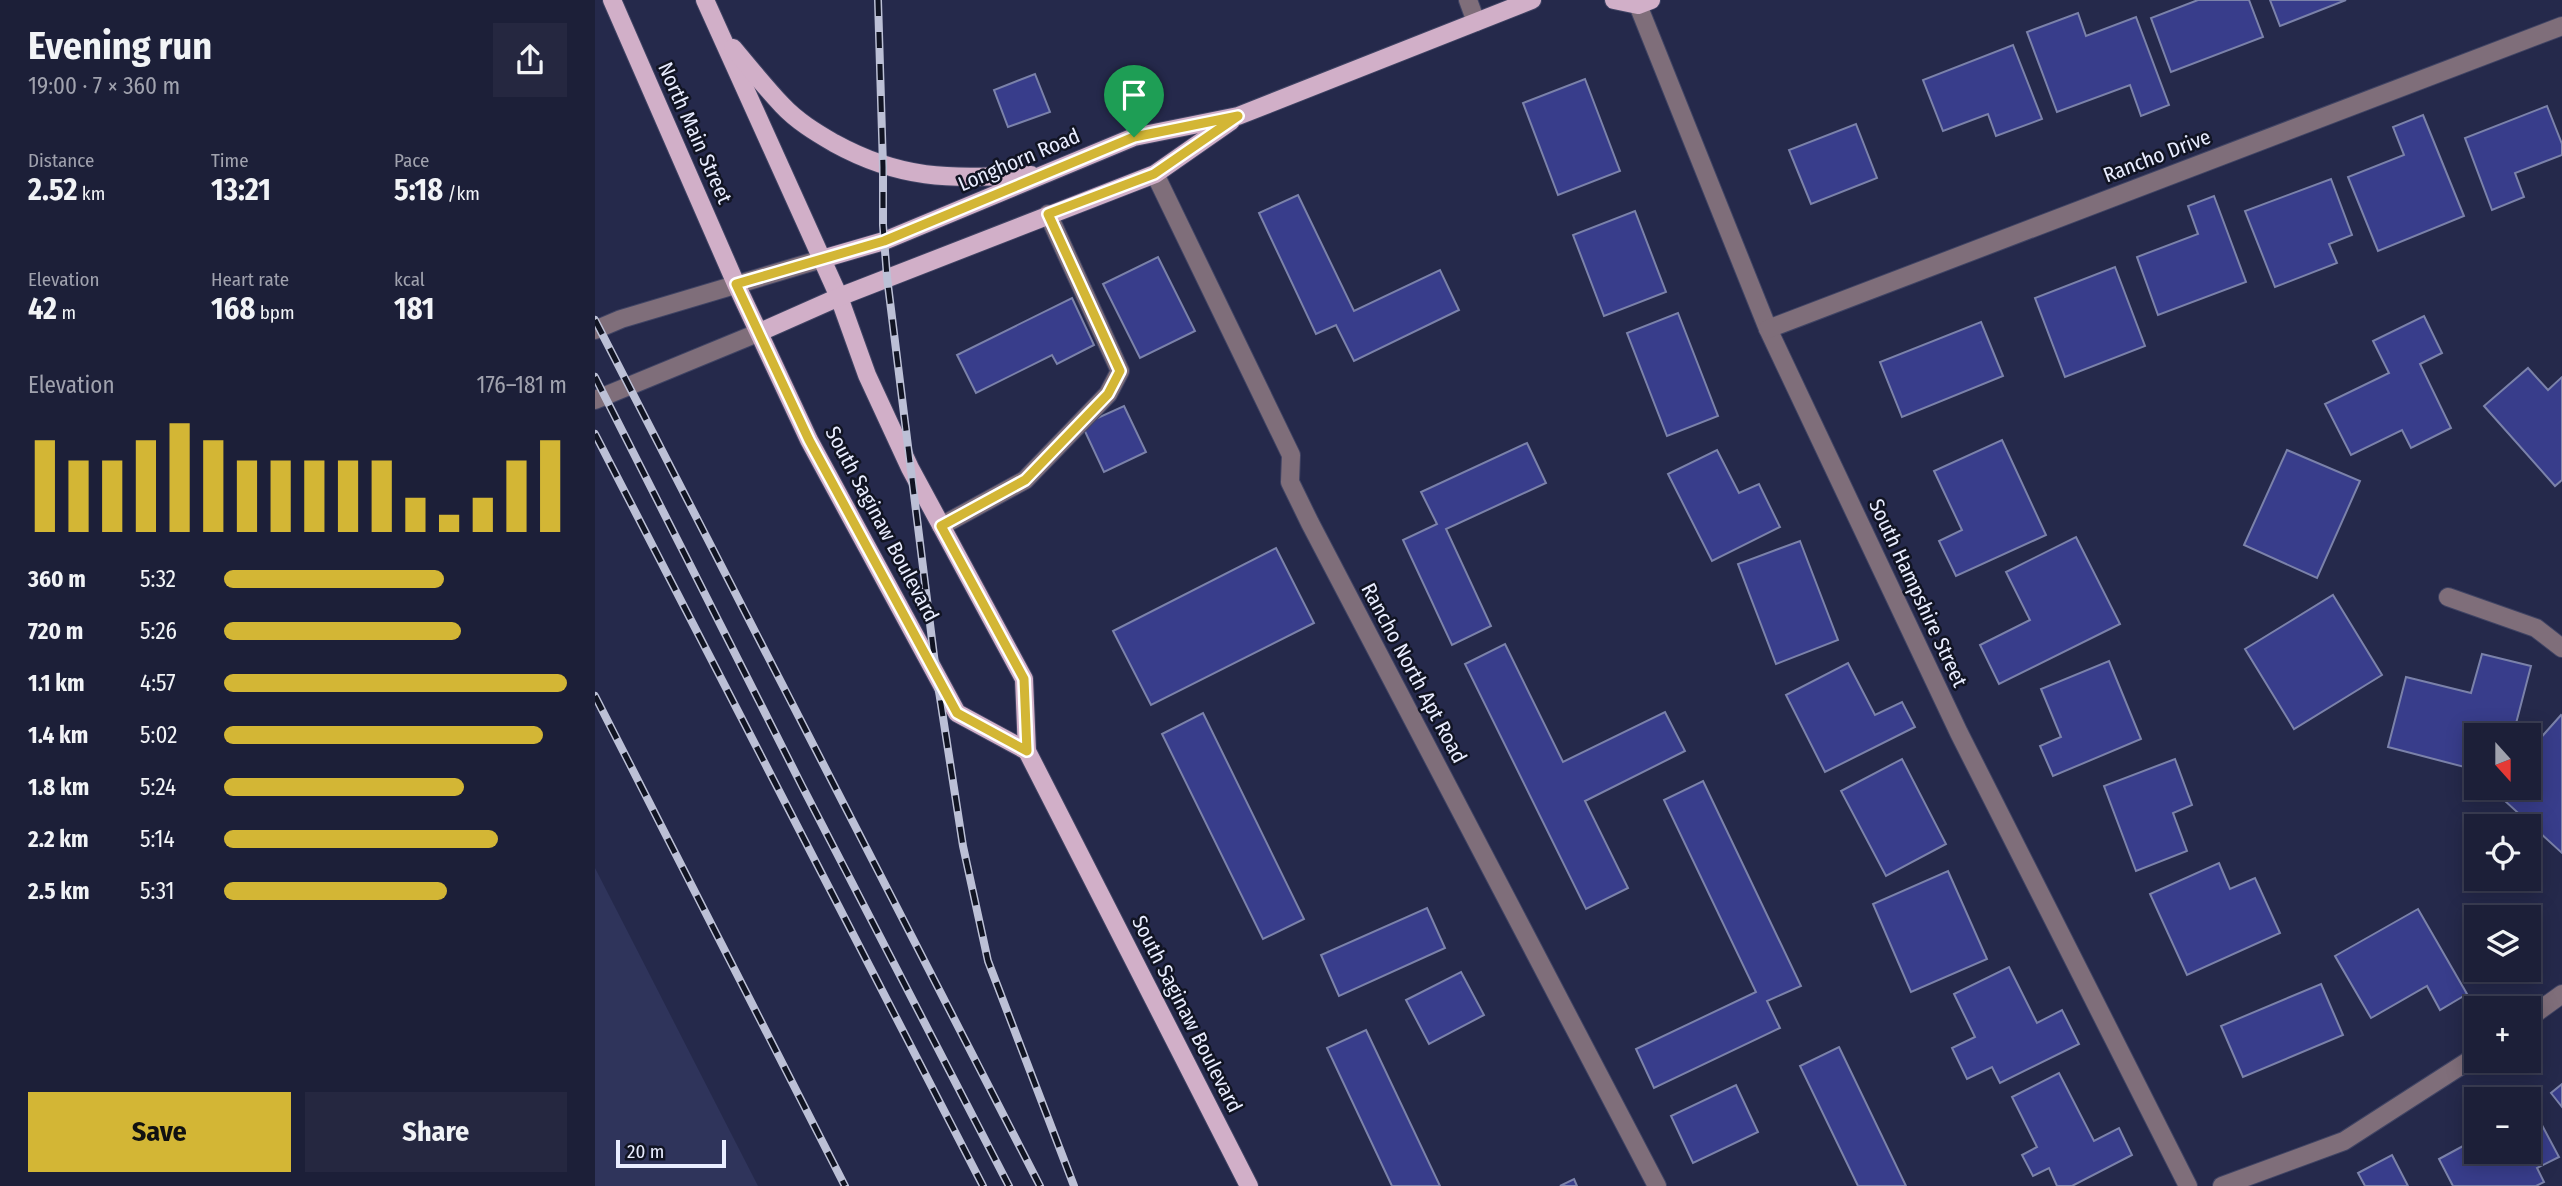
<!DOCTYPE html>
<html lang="en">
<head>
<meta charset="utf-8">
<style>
  :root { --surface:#1c1f38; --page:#252740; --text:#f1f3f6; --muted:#a0a2ae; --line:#3a3d53; --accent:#d3b635 }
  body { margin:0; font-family:"Fira Sans Condensed",sans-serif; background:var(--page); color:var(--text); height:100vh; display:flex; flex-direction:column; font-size:26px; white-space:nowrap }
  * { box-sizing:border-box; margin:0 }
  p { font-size:23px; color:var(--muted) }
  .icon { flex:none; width:38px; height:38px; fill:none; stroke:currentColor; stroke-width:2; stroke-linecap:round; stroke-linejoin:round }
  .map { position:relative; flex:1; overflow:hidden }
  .drawer { display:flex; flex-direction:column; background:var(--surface); width:595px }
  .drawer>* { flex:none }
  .needle { width:46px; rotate:159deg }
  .fabs { position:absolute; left:1869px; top:723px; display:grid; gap:14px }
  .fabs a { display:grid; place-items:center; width:77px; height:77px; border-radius:0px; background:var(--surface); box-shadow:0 4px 18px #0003,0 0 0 2px var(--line); font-size:35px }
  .scale { position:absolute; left:21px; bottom:18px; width:110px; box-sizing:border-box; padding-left:7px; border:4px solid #e9edff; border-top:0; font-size:19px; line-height:24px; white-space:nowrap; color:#e9edff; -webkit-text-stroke:5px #111423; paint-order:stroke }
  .pin { position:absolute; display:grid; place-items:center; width:60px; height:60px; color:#fff; margin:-72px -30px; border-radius:50% 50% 50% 0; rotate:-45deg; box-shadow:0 0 7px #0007 }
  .pin .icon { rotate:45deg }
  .round { display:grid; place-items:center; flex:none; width:74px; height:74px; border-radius:0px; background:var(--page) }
  .head { display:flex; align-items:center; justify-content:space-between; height:119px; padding:0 28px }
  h1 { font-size:38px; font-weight:700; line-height:52px }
  .stats { display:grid; grid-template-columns:repeat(3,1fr); gap:10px; height:119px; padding:7px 28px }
  .stats div { display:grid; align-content:center }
  .stats b { font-size:30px; font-weight:700 }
  .stats small { font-size:19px; font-weight:400 }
  .stats p { font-size:19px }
  .chart { height:196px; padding:14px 28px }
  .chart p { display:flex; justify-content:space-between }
  .chart svg { width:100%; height:126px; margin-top:7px; stroke:var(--accent); stroke-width:6 }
  .button { display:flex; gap:14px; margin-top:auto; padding:14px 28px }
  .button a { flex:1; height:80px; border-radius:0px; background:var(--accent); color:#111; font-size:28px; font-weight:700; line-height:80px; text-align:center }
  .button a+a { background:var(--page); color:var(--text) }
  ul { padding:0 28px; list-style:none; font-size:23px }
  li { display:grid; grid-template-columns:112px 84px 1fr; align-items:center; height:52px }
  li i { height:18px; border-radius:9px; background:var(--accent) }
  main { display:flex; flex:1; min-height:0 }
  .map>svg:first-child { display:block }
  .built { fill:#2f345b }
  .building { fill:#383d8b; stroke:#7b82aa; stroke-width:2 }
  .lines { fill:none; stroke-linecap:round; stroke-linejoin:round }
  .minor-casing { stroke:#404464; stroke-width:20 }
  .major-casing { stroke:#404464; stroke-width:20 }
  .minor { stroke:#7f6e7a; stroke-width:18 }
  .major { stroke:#d1afc8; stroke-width:18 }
  .rail-casing { stroke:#bcc0d6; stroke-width:8 }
  .rail { stroke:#111423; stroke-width:5; stroke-dasharray:16; stroke-linecap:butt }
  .route-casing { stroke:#fff; stroke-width:14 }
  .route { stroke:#d3b635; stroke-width:9 }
  .labels { text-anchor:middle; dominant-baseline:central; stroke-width:5; stroke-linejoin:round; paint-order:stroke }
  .street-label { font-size:21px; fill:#e9edff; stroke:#111423 }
</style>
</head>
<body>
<main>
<section class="drawer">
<div class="head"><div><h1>Evening run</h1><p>19:00 · 7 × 360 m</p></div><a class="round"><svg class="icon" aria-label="share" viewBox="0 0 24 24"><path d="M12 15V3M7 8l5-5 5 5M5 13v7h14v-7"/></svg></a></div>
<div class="stats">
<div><p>Distance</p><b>2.52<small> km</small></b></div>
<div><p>Time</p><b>13:21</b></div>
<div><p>Pace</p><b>5:18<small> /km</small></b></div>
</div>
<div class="stats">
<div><p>Elevation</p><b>42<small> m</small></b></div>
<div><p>Heart rate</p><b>168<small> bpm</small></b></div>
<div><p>kcal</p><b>181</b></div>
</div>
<div class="chart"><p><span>Elevation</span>176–181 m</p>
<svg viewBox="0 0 160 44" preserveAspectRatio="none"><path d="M5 44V12M15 44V19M25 44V19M35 44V12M45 44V6M55 44V12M65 44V19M75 44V19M85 44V19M95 44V19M105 44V19M115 44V32M125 44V38M135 44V32M145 44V19M155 44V12"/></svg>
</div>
<ul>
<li><b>360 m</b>5:32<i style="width:64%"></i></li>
<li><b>720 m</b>5:26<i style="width:69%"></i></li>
<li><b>1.1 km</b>4:57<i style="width:100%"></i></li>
<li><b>1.4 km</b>5:02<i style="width:93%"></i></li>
<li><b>1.8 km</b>5:24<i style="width:70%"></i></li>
<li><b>2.2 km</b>5:14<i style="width:80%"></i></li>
<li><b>2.5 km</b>5:31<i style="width:65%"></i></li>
</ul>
<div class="button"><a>Save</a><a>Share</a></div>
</section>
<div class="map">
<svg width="1967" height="1186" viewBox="0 0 1967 1186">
  <rect width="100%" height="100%" fill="#25294b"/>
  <polygon class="built" points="0,868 163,1186 0,1186"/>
  <g class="building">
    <polygon points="1603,0 1654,0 1668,37 1576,72 1556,18"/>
    <polygon points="1675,0 1751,0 1685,26"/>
    <polygon points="1483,13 1491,36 1541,17 1574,105 1546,116 1535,85 1462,112 1432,32"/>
    <polygon points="1418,45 1447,119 1401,136 1393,114 1348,131 1328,80"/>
    <polygon points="440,74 455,112 413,127 399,90"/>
    <polygon points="990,79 1025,171 963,195 928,103"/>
    <polygon points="1952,106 1967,144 1967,155 1920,173 1929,197 1897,210 1870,138"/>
    <polygon points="1828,115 1869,216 1783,251 1753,177 1809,155 1798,127"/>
    <polygon points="1261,124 1282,178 1216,204 1194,150"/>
    <polygon points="1736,179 1757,235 1734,244 1742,263 1680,287 1650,211"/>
    <polygon points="703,195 759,311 845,270 864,310 759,361 741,325 721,334 664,213"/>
    <polygon points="1619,196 1651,282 1563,315 1542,257 1603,234 1593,206"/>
    <polygon points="1040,211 1071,292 1009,316 978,235"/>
    <polygon points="563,257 600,331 545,358 508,284"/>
    <polygon points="1520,267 1550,346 1470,377 1440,298"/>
    <polygon points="477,298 499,345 462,364 457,355 381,393 362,355"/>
    <polygon points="1083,313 1123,416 1072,436 1032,333"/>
    <polygon points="1829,316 1847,353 1825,364 1856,428 1816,448 1807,430 1756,455 1730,404 1794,373 1778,341"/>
    <polygon points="1386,322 1408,376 1307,417 1285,362"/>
    <polygon points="1933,368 1953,390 1967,377 1967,480 1960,486 1889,406"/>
    <polygon points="529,406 551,452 509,472 487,425"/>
    <polygon points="1407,440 1451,535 1361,576 1344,541 1367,530 1339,471"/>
    <polygon points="932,443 951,483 851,529 896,626 857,645 808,540 842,524 826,492"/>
    <polygon points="1122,450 1144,493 1164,484 1185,527 1117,561 1073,474"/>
    <polygon points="1692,450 1765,481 1722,578 1649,545"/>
    <polygon points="1481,537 1525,624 1404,684 1385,645 1435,620 1411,572"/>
    <polygon points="1205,541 1243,640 1181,664 1143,564"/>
    <polygon points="681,548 719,623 556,705 518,631"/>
    <polygon points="1738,595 1787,675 1699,729 1650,649"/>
    <polygon points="910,644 968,762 1070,712 1090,751 990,801 1033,888 991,909 870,664"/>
    <polygon points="1887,654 1936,666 1918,735 1881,735 1881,770 1793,747 1811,677 1876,693"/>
    <polygon points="1514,661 1546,739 1458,776 1445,746 1466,737 1446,689"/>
    <polygon points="1253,663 1280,715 1307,702 1320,727 1230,772 1191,695"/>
    <polygon points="608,713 709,919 668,939 567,734"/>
    <polygon points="1966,715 1967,716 1967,853 1898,790 1900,788 1934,788 1934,751"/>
    <polygon points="1307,759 1351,844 1291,876 1246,791"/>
    <polygon points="1580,759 1597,805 1578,813 1592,851 1541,871 1509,786"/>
    <polygon points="1108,781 1206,986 1172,1001 1185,1028 1059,1088 1041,1049 1161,992 1069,800"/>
    <polygon points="1624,863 1635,889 1660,878 1685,933 1592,975 1555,894"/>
    <polygon points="1353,871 1392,959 1316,992 1278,904"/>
    <polygon points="832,908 850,948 744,996 726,955"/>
    <polygon points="1823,909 1872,994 1845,1010 1832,986 1776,1018 1740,956"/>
    <polygon points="1414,967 1442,1023 1467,1010 1484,1044 1405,1083 1397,1067 1372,1079 1357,1048 1380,1037 1359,994"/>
    <polygon points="866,972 889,1015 834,1044 811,1000"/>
    <polygon points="1726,984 1748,1035 1648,1077 1626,1026"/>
    <polygon points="771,1030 845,1186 797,1186 732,1048"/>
    <polygon points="1244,1047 1311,1186 1263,1186 1205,1066"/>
    <polygon points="1464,1073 1499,1141 1524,1128 1537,1155 1477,1186 1462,1186 1454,1168 1438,1176 1427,1155 1442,1147 1417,1097"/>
    <polygon points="1967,1084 1967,1107 1956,1093"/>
    <polygon points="1141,1085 1163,1132 1098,1163 1076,1116"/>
    <polygon points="1939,1110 1964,1157 1942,1168 1949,1182 1941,1186 1858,1186 1844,1159 1881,1139 1881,1152 1934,1152 1934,1112"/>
    <polygon points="1797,1155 1813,1186 1770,1186 1763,1173"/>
    <polygon points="979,1179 982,1186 965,1186"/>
  </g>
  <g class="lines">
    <g class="minor-casing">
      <g id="minor">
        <polyline points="873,0 881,22"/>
        <polyline points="1043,5 1173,329 1364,733 1593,1186"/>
        <polyline points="560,174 696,455 695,482 715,523 1062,1186"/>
        <polyline points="1173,329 1967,26"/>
        <polyline points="0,330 26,319 227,259"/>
        <polyline points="0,400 165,332"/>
        <polyline points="346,526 430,480 513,394 525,371 453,214"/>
        <polyline points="1853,597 1941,628 1967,648"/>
        <polyline points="1934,1018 1967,994"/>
        <polyline points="1627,1186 1749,1141 1881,1056"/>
      </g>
    </g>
    <g class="major-casing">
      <g id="major">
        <polyline points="17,0 141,284 214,440 362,713 432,751"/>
        <polyline points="110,0 244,297 272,375 315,468 429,679 432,751 654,1186"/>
        <polyline points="1019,0 1043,5 1056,0"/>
        <path d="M138,48C154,67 170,87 187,105C202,121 220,132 239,143C310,182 358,178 436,175"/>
        <polyline points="227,259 289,241 539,137 643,116 937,0"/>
        <polyline points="165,332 244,297 560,174 636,121"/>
      </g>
    </g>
    <use href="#minor" class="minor"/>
    <use href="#major" class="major"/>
    <g class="rail-casing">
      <g id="rail">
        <polyline points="283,0 288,167 288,225 292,277 341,672 368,846 393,961 479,1186"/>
        <polyline points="0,320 445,1186"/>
        <polyline points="0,377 207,786 414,1186"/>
        <polyline points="0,434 388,1186"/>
        <polyline points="0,696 250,1186"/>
      </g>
    </g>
    <use href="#rail" class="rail"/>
  </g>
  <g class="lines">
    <g class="route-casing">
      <polygon id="route" points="643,116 559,174 453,214 525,371 513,394 430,480 346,526 429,679 432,751 362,713 214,440 141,284 289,241 539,137"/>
    </g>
    <use href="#route" class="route"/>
  </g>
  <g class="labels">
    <g class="street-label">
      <text transform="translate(100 133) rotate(66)">North Main Street</text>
      <text transform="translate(1562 156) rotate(-21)">Rancho Drive</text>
      <text transform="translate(424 160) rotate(-23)">Longhorn Road</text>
      <text transform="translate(287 524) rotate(62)">South Saginaw Boulevard</text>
      <text transform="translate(1323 593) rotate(65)">South Hampshire Street</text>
      <text transform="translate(819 673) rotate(62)">Rancho North Apt Road</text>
      <text transform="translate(592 1014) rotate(63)">South Saginaw Boulevard</text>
    </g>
  </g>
</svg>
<div class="fabs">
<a><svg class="needle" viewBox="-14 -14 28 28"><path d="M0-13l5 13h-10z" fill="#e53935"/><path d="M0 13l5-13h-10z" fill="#a0a2ae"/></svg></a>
<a><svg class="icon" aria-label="locate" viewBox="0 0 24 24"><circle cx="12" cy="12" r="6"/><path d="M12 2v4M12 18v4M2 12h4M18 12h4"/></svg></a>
<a><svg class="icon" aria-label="layers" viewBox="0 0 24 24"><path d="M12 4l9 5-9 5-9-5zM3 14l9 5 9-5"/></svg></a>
<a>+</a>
<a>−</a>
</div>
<div class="scale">20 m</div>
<div class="pin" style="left:539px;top:137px;background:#1e9e55"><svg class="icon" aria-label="arrive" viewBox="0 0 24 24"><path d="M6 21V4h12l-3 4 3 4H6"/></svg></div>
</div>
</main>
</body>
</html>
